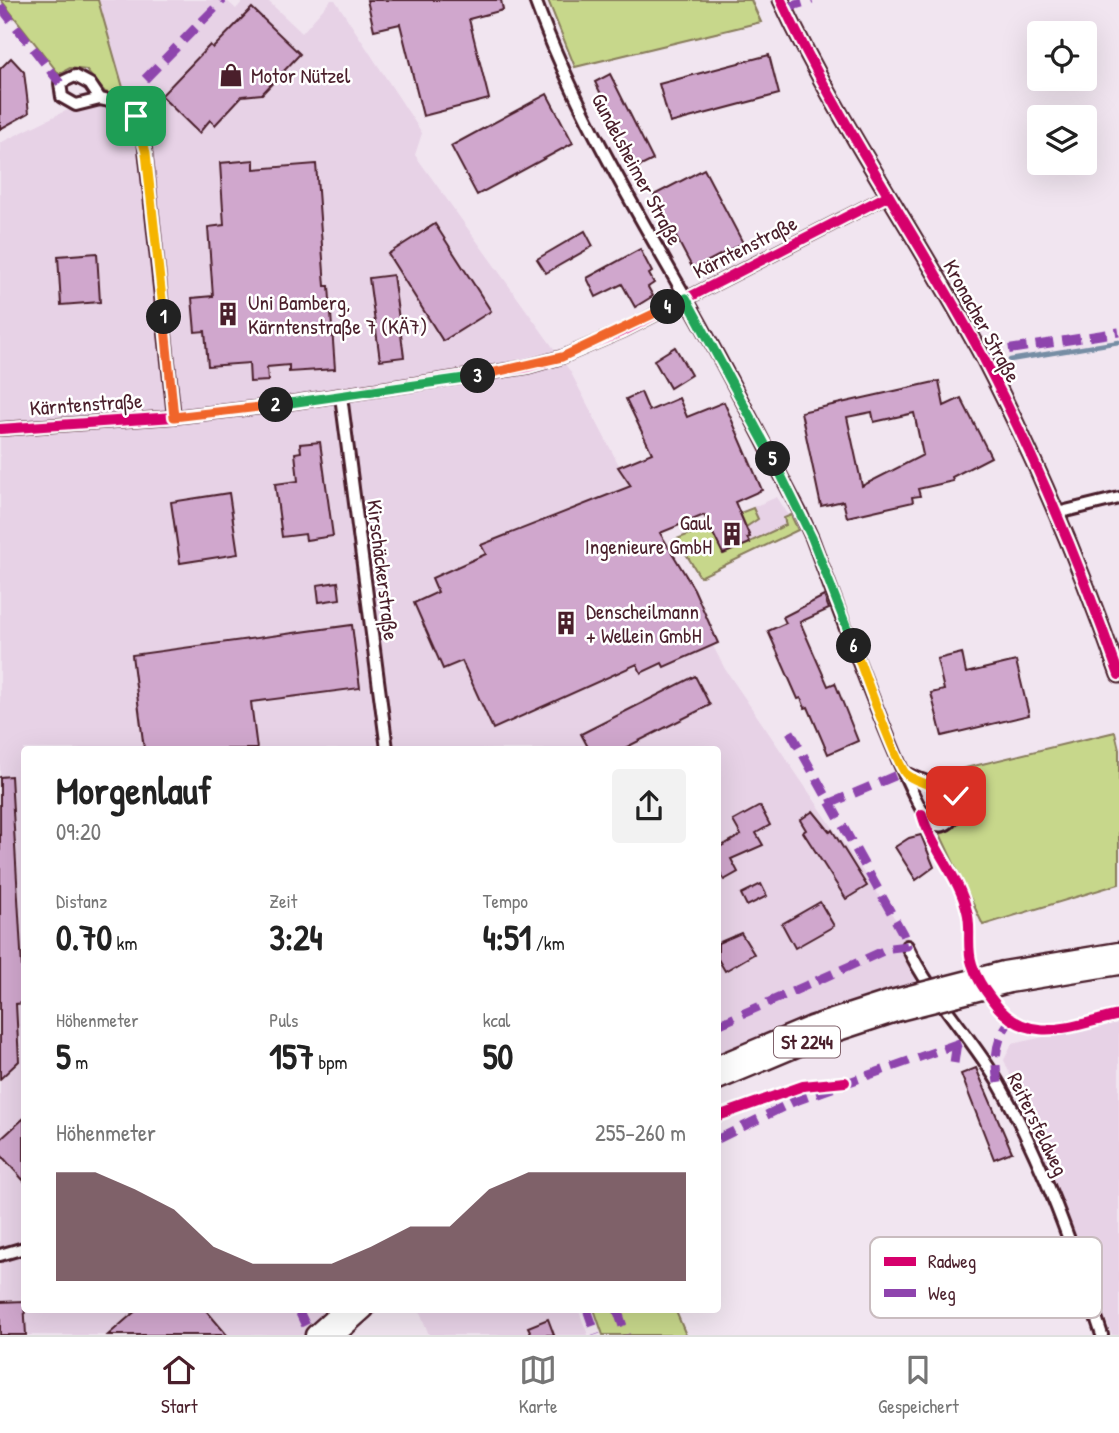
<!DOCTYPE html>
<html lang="de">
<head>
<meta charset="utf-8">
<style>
  :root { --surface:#fff; --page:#f2f2f2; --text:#222; --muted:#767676; --line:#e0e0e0; --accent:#4a1f2b }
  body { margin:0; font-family:"Patrick Hand",sans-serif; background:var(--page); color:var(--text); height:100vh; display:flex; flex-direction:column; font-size:26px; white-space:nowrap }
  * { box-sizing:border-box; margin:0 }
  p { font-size:23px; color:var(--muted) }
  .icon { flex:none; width:38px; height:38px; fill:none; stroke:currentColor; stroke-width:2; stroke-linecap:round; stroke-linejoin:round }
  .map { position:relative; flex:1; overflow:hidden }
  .sheet { position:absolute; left:21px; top:746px; width:700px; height:567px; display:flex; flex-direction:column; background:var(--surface); border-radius:7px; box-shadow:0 7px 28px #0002 }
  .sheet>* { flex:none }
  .controls { position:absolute; left:1027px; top:21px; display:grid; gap:14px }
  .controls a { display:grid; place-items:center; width:70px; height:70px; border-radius:7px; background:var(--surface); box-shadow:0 7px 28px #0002; font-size:35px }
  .pin { position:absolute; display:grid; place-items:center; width:60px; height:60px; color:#fff; margin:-30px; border-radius:14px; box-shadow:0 4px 10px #0006 }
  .km { position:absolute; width:35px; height:35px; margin:-18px; border-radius:50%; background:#222; color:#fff; font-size:19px; line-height:35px; text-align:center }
  .round { display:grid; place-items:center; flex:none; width:74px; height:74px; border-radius:7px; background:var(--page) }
  .head { display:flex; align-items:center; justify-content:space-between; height:119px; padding:0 35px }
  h1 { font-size:38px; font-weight:700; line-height:52px }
  .figures { display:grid; grid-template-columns:repeat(3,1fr); gap:10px; height:119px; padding:7px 35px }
  .figures div { display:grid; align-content:center }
  .figures b { font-size:35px; font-weight:700 }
  .figures small { font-size:19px; font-weight:400 }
  .figures p { font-size:19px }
  .chart { height:196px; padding:14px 35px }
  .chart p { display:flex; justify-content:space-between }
  .chart svg { width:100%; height:126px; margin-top:7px; fill:var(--accent); opacity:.7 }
  .menu { display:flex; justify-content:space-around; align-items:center; height:98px; border-top:2px solid var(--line); background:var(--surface); font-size:19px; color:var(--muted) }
  .menu a { display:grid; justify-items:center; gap:4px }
  .menu .active { color:var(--accent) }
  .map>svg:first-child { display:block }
  .built { fill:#e7d2e6 }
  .green { fill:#c7d78b; stroke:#887b5b; stroke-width:2 }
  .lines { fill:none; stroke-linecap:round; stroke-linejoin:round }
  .stream { stroke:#768da4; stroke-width:4.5 }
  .building { fill:#d0a7cd; stroke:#4a1f2b; stroke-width:2; fill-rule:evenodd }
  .minor-casing { stroke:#4a1f2b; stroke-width:16 }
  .tertiary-casing { stroke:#4a1f2b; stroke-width:19 }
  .primary-casing { stroke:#4a1f2b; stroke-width:23 }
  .minor { stroke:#fff; stroke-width:10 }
  .tertiary { stroke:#fff; stroke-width:14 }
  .primary { stroke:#fff; stroke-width:18 }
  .primary-bridge-casing { stroke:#4a1f2b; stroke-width:23; stroke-linecap:butt }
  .primary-bridge { stroke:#fff; stroke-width:18 }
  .quiet { stroke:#8e44ad; stroke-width:9; stroke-dasharray:18 9; stroke-linecap:butt }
  .cycleway-casing { stroke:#fff; stroke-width:15 }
  .cycleway { stroke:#d6006c; stroke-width:10 }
  .split-1-casing { stroke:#fff; stroke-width:14 }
  .split-2-casing { stroke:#fff; stroke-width:14 }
  .split-3-casing { stroke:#fff; stroke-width:14 }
  .split-4-casing { stroke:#fff; stroke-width:14 }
  .split-5-casing { stroke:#fff; stroke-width:14 }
  .split-6-casing { stroke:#fff; stroke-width:14 }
  .split-7-casing { stroke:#fff; stroke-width:14 }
  .split-1 { stroke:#f5b400; stroke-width:9 }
  .split-2 { stroke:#f0652b; stroke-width:9 }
  .split-3 { stroke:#22a559; stroke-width:9 }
  .split-4 { stroke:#f0652b; stroke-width:9 }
  .split-5 { stroke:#22a559; stroke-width:9 }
  .split-6 { stroke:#22a559; stroke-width:9 }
  .split-7 { stroke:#f5b400; stroke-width:9 }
  .labels { text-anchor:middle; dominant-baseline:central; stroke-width:5; stroke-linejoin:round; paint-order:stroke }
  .shield { fill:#fff; stroke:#80626b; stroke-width:2 }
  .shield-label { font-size:19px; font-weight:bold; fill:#4a1f2b }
  .poi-label { font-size:21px; fill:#4a1f2b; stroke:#fff; text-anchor:start }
  .street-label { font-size:21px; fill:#4a1f2b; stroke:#fff }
  .key { fill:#fff; stroke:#c9bcbf; stroke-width:2 }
  .key-label { font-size:19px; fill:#4a1f2b }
</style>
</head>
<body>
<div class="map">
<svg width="1119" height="1335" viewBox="0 0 1119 1335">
  <rect width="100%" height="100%" fill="#f1e5f0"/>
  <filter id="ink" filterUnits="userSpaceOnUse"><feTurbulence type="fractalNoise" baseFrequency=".0143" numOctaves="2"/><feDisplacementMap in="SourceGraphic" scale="14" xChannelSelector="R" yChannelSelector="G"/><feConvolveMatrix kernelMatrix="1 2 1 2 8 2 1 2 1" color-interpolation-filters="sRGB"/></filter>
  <g filter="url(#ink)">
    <g class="built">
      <polygon points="98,0 226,0 236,9 244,0 267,0 302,33 331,0 335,0 422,133 415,155 570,371 725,669 949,998 718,1073 718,749 24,749 24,1309 344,1309 309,1335 0,1335 0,143 63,112 124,91"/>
      <polygon points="777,497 798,530 700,577 677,539"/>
      <polygon points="1119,1020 1119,1335 1112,1335 1056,1185 1004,1060 1012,1044"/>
      <polygon points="423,1309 578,1309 588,1335 429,1335 420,1312"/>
    </g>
    <g class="green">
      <polygon points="1,0 98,0 124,91 115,95 105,92 86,70 70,68 59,74"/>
      <polygon points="548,0 751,0 761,22 575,67"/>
      <polygon points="753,508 758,519 746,527 740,513"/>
      <polygon points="791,515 798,530 700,577 677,539 730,518 714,532 724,554 786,525 784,518"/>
      <path d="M1115,732L1119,749V884L983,925L940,834C958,825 979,804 956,786C948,781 937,779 928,777Z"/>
      <polygon points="594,1309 675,1309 686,1335 603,1335"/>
    </g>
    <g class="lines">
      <polyline class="stream" points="1010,360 1119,342"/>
    </g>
    <g class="building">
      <polygon points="367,0 501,0 503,10 469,19 489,99 423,116 400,24 374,30"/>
      <polygon points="252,8 300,54 262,94 242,96 215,125 210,120 199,133 161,96 210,45 213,48"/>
      <polygon points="769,55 779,94 670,123 659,84"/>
      <polygon points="11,58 24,72 29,113 0,129 0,69"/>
      <polygon points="610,74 653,160 637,168 595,82"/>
      <polygon points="547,94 573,143 477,195 451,146"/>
      <polygon points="254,160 254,169 316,164 325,286 329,286 335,369 289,372 289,365 267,367 268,381 250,382 249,363 208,366 205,331 195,332 192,298 213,296 208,227 224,225 220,163"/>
      <polygon points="704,169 743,243 693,269 654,195"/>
      <polygon points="435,224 491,311 443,341 388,254"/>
      <polygon points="585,231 593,246 546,273 537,259"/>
      <polygon points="640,249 652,272 649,274 654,283 648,287 653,296 635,307 622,284 596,297 587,278"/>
      <polygon points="97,253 100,302 61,305 58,256"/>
      <polygon points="393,275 404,357 380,360 369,278"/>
      <polygon points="675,347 691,375 670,388 654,360"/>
      <path d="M939,381L944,406L961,398L991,457L952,477L953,481L918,489L920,496L912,497L913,502L847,517L843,501L821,506L801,412ZM872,412L874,422L914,413L923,455L862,486L847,417Z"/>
      <polygon points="641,392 649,411 679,398 687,417 724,402 762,490 735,502 750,537 747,538 750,543 723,554 704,515 660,533 694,589 718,643 664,667 662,663 641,673 637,664 493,729 462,661 443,669 414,603 438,592 432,578 486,554 481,545 631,486 618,467 652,453 626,399"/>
      <polygon points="320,442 333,536 306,540 305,534 282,537 275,484 298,481 295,453 301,452 300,444"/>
      <polygon points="229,493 238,554 180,563 171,502"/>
      <polygon points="338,582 340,599 319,602 317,585"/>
      <polygon points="824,596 829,609 800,622 828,686 835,683 858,741 828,754 808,707 805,708 801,698 798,699 768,631 786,623 783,617"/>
      <polygon points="352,625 360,688 251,702 257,749 144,749 132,655"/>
      <polygon points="962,653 966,673 1016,661 1029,715 942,736 931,693 944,690 937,659"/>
      <polygon points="695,676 710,705 623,749 589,749 581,734"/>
      <polygon points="11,776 24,1003 16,1004 19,1061 0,1079 0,777"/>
      <polygon points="760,806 770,825 756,833 763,845 731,859 738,872 724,880 718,869 718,848 741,835 733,821"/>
      <polygon points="813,811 830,832 832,830 867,886 846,899 803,832 806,830 800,820"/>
      <polygon points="921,835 934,867 916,880 895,847 909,838"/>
      <polygon points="761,884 767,896 747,906 741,894"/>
      <polygon points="820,902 834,926 795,948 782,924"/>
      <polygon points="741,933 754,954 725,971 718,959 718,943"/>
      <polygon points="976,1068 1012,1152 994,1159 961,1074"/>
      <polygon points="24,1118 24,1181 0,1154 0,1140"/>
      <polygon points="24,1301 26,1335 0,1335 0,1302"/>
      <polygon points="138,1309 205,1309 227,1335 108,1335"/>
      <polygon points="548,1319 554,1335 532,1335 528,1327"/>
    </g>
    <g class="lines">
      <g class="minor-casing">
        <g id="minor">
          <path d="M535,0C573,105 631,202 686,298C727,369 763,442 801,514L812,538C826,575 912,813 932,823C946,831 955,818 959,806C952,784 923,784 904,772"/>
          <polygon points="75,76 90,84 100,99 76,105 62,97 60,83"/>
          <path d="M100,99C126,103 137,115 144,140L174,417"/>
          <polyline points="341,396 387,749"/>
          <polyline points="0,429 174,417 262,407 527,367 562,357 623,331 887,196"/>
          <polyline points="1057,513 1119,498"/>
          <path d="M907,946C931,997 971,1036 999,1084C1043,1161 1074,1250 1102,1335"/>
          <polyline points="0,1255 24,1248"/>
        </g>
      </g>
      <g class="tertiary-casing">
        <path id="tertiary" d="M781,0C839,125 919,238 984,359C1037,461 1081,567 1119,675"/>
      </g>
      <g class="primary-casing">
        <g id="primary">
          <polyline points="1004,971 1119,952"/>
          <polyline points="1009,983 1119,965"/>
          <polyline points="718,1065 811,1026 891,1000"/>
          <polyline points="718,1080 823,1036 899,1011"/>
          <polyline points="315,1335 344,1309"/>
          <polyline points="335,1335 364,1309"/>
        </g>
      </g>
      <use href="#minor" class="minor"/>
      <use href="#tertiary" class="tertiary"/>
      <use href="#primary" class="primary"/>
      <g class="primary-bridge-casing">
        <g id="primary-bridge">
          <polyline points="891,1000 1004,971"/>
          <polyline points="899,1011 1009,983"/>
        </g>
      </g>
      <use href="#primary-bridge" class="primary-bridge"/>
      <g class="quiet">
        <polyline points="0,6 60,83"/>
        <polyline points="785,8 812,0"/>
        <polyline points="145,79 223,0"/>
        <polyline points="983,357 1006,350 1119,332"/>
        <polyline points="829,804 904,772"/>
        <polyline points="718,1025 890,948 907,946 903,934 787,726"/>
        <polyline points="954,1063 957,1042"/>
        <path d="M998,1083C994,1060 995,1040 1010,1021"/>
        <polyline points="718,1139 793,1102 968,1040"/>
        <polyline points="298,1309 306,1326"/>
        <polyline points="587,1309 596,1335"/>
        <polyline points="617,1309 626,1335"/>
      </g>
      <g class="cycleway-casing">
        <g id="cycleway">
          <path d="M781,0C839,125 919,238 984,359C1037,461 1081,567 1119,675"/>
          <polyline points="0,429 174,417 262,407 527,367 562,357 623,331 887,196"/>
          <path d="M922,814C931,848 959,876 967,911C972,928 966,947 972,964C976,978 984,989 993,1001C1027,1048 1072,1025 1119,1015"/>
          <polyline points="718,1116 803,1086 845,1082"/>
        </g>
      </g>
      <use href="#cycleway" class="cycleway"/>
    </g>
  </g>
  <g class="lines" filter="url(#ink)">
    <g class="split-1-casing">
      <polyline id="split-1" points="136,116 146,153 164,317"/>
    </g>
    <g class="split-2-casing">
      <polyline id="split-2" points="164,317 174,417 276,405"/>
    </g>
    <g class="split-3-casing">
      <polyline id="split-3" points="276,405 478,376"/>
    </g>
    <g class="split-4-casing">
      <polyline id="split-4" points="478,376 562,357 668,307"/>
    </g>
    <g class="split-5-casing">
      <polyline id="split-5" points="668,307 686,298 773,459"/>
    </g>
    <g class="split-6-casing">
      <polyline id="split-6" points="773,459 812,538 854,646"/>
    </g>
    <g class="split-7-casing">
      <path id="split-7" d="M854,646C861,665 897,766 906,774C921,786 940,785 956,796"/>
    </g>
    <use href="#split-1" class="split-1"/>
    <use href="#split-2" class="split-2"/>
    <use href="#split-3" class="split-3"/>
    <use href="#split-4" class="split-4"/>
    <use href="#split-5" class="split-5"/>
    <use href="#split-6" class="split-6"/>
    <use href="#split-7" class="split-7"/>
  </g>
  <defs>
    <g id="shop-bare" transform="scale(1.89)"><path d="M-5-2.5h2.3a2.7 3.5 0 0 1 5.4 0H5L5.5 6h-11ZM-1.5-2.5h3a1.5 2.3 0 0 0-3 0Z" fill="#4a1f2b" stroke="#fff" stroke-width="2.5" paint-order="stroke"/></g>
    <g id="building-bare" transform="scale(1.89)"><path d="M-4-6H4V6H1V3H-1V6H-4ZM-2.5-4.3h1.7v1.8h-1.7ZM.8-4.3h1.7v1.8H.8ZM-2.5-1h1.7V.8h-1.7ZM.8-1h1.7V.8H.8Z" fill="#4a1f2b" stroke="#fff" stroke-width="2.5" paint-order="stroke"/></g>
  </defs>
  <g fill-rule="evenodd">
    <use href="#shop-bare" x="231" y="75"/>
    <use href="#building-bare" x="228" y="314"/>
    <use href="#building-bare" x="732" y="534"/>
    <use href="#building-bare" x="566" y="623"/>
  </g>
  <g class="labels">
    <rect class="shield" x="774" y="1026.5" width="66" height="31" rx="5"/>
    <g class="shield-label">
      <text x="807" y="1042">St 2244</text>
    </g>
    <g class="poi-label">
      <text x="251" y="75">Motor Nützel</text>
      <text x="248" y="302">Uni Bamberg,<tspan x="248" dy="24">Kärntenstraße 7 (KÄ7)</tspan></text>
      <text x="712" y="522" text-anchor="end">Gaul<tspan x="712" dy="24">Ingenieure GmbH</tspan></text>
      <text x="586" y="611">Denscheilmann<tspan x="586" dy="24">+ Wellein GmbH</tspan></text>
    </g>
    <g class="street-label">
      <text transform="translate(637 169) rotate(62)">Gundelsheimer Straße</text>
      <text transform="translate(745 247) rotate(-27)">Kärntenstraße</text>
      <text transform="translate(982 321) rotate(61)">Kronacher Straße</text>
      <text transform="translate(86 404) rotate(-4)">Kärntenstraße</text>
      <text transform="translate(383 570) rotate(83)">Kirschäckerstraße</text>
      <text transform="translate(1038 1124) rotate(64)">Reitersfeldweg</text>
    </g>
  </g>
  <rect x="870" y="1237" width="232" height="81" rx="10" class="key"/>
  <rect x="884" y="1257" width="32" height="9" fill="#d6006c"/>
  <rect x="884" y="1289" width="32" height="8" fill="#8e44ad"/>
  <g class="key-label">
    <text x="928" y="1268">Radweg</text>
    <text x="928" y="1300">Weg</text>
  </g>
</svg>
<div class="controls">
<a><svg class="icon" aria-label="locate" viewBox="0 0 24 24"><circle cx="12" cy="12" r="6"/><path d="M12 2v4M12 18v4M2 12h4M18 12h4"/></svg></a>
<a><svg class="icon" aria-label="layers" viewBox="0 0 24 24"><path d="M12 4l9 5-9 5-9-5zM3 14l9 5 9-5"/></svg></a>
</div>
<div class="pin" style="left:136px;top:116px;background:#1e9e55"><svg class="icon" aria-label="arrive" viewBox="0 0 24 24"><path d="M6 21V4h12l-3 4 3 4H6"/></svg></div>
<div class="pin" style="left:956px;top:796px;background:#d93025"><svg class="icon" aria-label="check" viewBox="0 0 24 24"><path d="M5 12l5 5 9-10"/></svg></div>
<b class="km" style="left:164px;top:317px">1</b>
<b class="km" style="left:276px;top:405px">2</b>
<b class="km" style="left:478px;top:376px">3</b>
<b class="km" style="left:668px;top:307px">4</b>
<b class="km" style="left:773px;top:459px">5</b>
<b class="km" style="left:854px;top:646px">6</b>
<section class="sheet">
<div class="head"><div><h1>Morgenlauf</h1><p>09:20</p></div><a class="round"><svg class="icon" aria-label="share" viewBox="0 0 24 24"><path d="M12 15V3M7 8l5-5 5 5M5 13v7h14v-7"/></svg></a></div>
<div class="figures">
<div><p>Distanz</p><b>0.70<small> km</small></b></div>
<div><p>Zeit</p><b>3:24</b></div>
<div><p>Tempo</p><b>4:51<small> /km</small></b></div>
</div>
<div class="figures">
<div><p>Höhenmeter</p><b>5<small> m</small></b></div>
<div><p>Puls</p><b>157<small> bpm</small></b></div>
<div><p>kcal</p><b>50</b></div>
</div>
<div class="chart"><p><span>Höhenmeter</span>255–260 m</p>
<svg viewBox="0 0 160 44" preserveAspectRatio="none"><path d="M0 44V6L10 6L20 12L30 19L40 32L50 38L60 38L70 38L80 32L90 25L100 25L110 12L120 6L130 6L140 6L150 6L160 6V44z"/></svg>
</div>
</section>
</div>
<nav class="menu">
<a class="active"><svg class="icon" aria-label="home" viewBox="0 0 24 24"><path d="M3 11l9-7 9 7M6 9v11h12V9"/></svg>Start</a>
<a><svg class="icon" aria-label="map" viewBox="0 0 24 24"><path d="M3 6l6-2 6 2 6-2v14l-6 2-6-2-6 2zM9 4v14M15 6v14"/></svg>Karte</a>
<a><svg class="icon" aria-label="saved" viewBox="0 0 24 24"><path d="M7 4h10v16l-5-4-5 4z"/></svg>Gespeichert</a>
</nav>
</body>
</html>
